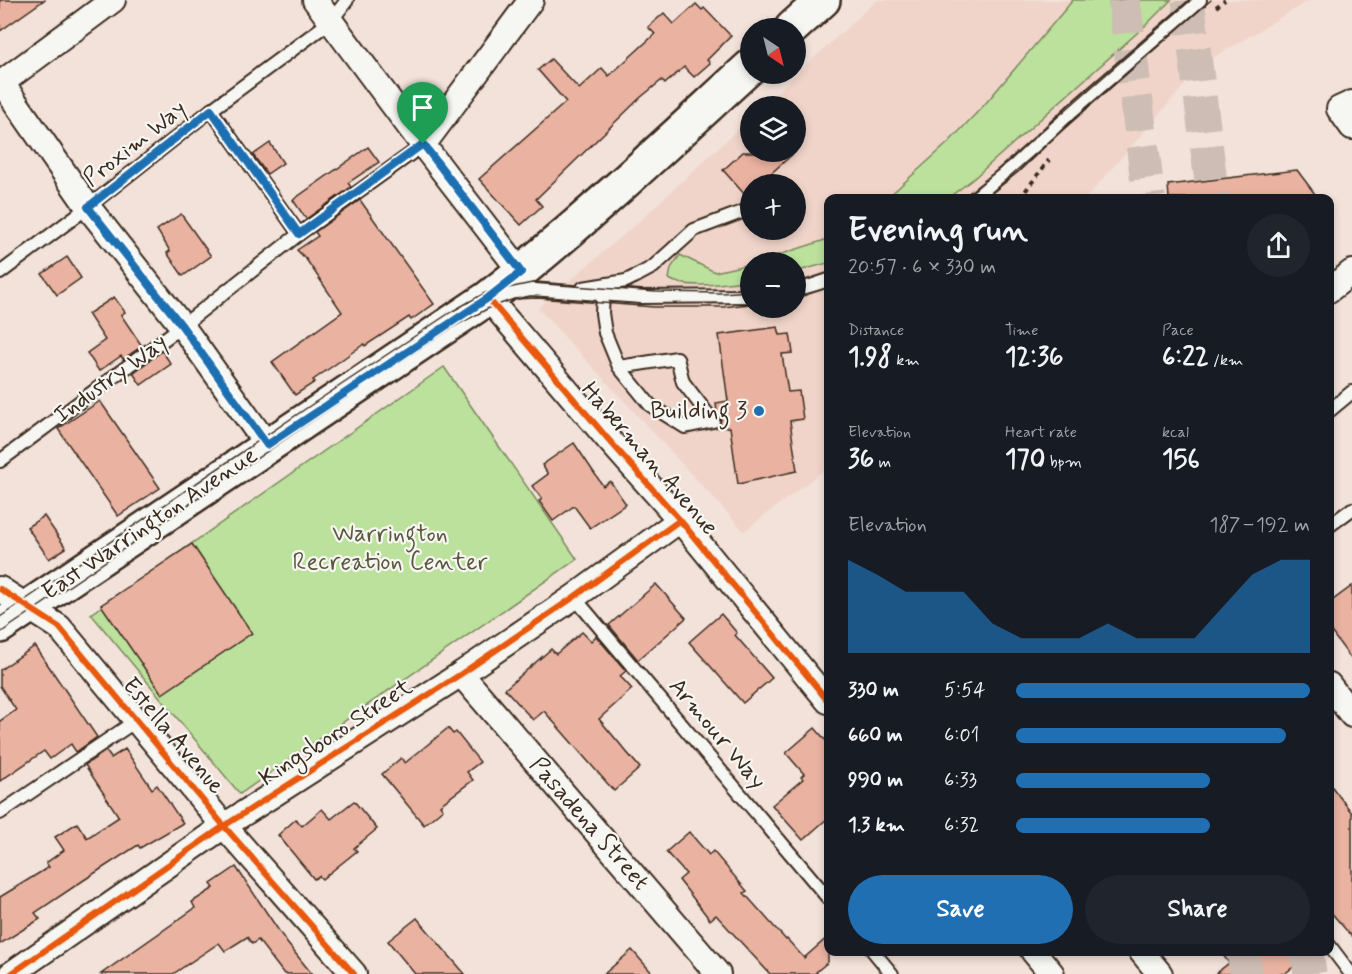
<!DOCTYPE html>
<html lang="en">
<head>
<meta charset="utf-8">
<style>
  :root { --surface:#171b24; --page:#20242c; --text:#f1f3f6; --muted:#9ea1a6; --accent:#1f6fb2 }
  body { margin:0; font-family:Mynerve,sans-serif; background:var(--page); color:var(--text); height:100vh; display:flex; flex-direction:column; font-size:22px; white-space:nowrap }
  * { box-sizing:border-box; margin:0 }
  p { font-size:20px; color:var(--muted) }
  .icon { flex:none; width:33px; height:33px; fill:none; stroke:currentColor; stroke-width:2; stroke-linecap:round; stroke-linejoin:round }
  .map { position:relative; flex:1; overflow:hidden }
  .panel { position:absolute; left:824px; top:194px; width:510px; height:762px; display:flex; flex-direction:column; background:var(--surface); border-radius:12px; box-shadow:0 3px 9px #0003 }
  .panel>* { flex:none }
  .needle { width:39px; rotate:145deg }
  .tools { position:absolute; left:740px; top:18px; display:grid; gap:12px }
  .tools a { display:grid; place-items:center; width:66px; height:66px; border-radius:50%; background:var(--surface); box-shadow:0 3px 9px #0003; font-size:30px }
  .pin { position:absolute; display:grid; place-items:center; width:51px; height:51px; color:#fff; margin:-62px -26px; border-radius:50% 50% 50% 0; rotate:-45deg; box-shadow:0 0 6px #0007 }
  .pin .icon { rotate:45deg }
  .round { display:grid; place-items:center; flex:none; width:63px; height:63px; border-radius:32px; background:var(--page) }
  .summary { display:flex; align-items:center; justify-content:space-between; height:102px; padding:0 24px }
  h1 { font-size:33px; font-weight:800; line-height:45px }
  .stats { display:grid; grid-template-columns:repeat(3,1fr); gap:9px; height:102px; padding:6px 24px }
  .stats div { display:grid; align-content:center }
  .stats b { font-size:26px; font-weight:800 }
  .stats small { font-size:16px; font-weight:400 }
  .stats p { font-size:16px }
  .chart { height:168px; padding:12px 24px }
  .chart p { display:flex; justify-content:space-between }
  .chart svg { width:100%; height:108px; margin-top:6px; fill:var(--accent); opacity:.7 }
  .button { display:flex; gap:12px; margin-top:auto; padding:12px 24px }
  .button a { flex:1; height:69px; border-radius:36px; background:var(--accent); color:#fff; font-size:24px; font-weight:800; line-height:69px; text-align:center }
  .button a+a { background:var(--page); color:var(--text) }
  ul { padding:0 24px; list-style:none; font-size:20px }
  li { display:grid; grid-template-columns:96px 72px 1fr; align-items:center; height:45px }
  li i { height:15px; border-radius:8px; background:var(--accent) }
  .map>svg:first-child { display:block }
  .built { fill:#f0d4c9; fill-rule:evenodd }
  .green { fill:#bbe19c; stroke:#7b865d; stroke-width:1.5 }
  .building { fill:#eab2a1; stroke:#3b2a1e; stroke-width:1.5 }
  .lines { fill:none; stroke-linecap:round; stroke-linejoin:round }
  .highway-tunnel { stroke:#cdbdb4; stroke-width:33; stroke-dasharray:33 16; stroke-linecap:butt }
  .lane-casing { stroke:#3b2a1e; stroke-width:16 }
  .street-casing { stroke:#3b2a1e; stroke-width:28 }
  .secondary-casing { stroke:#3b2a1e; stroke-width:38 }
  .path { stroke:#3b2a1e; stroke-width:4; stroke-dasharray:4.5 4.5; stroke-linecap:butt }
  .lane { stroke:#f6f6f2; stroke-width:12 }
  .street { stroke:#f6f6f2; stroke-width:24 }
  .secondary { stroke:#f6f6f2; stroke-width:33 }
  .tram { stroke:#3b2a1e; stroke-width:1.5 }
  .cycleway-casing { stroke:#f6f6f2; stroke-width:10 }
  .cycleway { stroke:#e8590c; stroke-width:6 }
  .route-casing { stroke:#fff; stroke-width:12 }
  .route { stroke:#1f6fb2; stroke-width:8 }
  .poi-dot { fill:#1f6fb2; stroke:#f6f6f2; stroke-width:2 }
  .labels { text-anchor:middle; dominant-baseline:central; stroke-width:4.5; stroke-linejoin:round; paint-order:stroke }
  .street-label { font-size:24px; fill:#3b2a1e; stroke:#f6f6f2 }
  .poi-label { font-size:24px; fill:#3b2a1e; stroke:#f6f6f2; text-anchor:end }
  .park-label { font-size:24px; fill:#5b583e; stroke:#f6f6f2 }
</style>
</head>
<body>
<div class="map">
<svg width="1352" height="974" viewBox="0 0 1352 974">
  <rect width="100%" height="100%" fill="#f2e2da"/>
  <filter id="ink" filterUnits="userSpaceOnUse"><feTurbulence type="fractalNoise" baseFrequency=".0167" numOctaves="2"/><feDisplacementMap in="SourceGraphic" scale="12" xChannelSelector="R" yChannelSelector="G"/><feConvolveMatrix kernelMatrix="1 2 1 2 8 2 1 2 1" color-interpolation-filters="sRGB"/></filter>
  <g filter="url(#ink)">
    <path class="built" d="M877,0H1310L1204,63L1086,198H828V467L744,531L538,308L644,217L750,118V152H795V106H762ZM750,184H795V230H750ZM750,262H795V308H750Z"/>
    <g class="green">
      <polygon points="1073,0 1171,0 1146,25 973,179 948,198 887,198 948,143 985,104"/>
      <polygon points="828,239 828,263 795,272 795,262 757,262"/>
      <path d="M680,255L715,272L750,264V280C730,283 686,290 669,279L671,268Z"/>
      <polygon points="444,367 577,559 240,794 91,614"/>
    </g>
    <g class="building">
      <polygon points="0,0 44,0 0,31"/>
      <polygon points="696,4 702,10 704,8 731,36 707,60 710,63 694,77 684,67 665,84 662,80 640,98 536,199 542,206 521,225 479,179 566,102 538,70 551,59 579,89 602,68 609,76 655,34 648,27 664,13 674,24"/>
      <polygon points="270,143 283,163 267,174 253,155"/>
      <polygon points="368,147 379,162 348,183 351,187 306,219 293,200"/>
      <polygon points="743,152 795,152 759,184 750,184 750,193 746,196 723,170"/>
      <polygon points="1297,170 1318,198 1169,198 1168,185"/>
      <polygon points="360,200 434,304 411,320 409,317 365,346 364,344 313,380 315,382 295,395 272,362 342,312 306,259 297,250 318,236 315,232"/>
      <polygon points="181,214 211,256 183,276 167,253 170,251 157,230"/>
      <polygon points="67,257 81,278 57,295 42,274"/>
      <polygon points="114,297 125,312 121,315 142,346 123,359 121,356 99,371 87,353 105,340 88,314"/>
      <polygon points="778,327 780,335 790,334 793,353 782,354 788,392 799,391 803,419 790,421 797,471 738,484 730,427 719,428 721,419 717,413 716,403 728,401 719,335"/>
      <polygon points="162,351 171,364 141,385 133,373"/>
      <polygon points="100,401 160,488 118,516 58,429"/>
      <polygon points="574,443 603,486 610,481 626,504 590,528 574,506 553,521 539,501 542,499 532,486 548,474 542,465"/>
      <polygon points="44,516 66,548 49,559 27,527"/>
      <polygon points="192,544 252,633 162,694 101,605"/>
      <polygon points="656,584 686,618 638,660 609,625"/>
      <polygon points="1352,586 1352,660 1329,629 1329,603"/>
      <polygon points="721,614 737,633 735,635 772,678 743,703 689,642"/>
      <polygon points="582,632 591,641 596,636 626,671 620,676 632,689 599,719 640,768 614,791 544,711 533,720 505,689 551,649 556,654"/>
      <polygon points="35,646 97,737 76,752 71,744 50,759 44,751 0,781 0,721 16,710 0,686 0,670"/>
      <polygon points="448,728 453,734 456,732 480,762 467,772 473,780 440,805 443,809 424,825 382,774 401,758 405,763"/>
      <polygon points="815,728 828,743 828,818 803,840 772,805 803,779 801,777 804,774 786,753"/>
      <polygon points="125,749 152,789 157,785 183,823 140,848 138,845 84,880 35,913 40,919 0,944 0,897 49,867 46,863 64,850 55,837 77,823 87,838 119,817 85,765 106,751 111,758"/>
      <polygon points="1329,783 1352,813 1352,937 1329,910"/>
      <polygon points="354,801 377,829 354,848 357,851 322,879 319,876 314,879 278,835 296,819 302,826 322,809 331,819"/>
      <polygon points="689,832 709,855 713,851 747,891 744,893 786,940 787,939 804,958 828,937 828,962 816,972 818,974 770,974 716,915 710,920 679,880 686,874 666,852"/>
      <polygon points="236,867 287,943 312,974 284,974 258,940 252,944 247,937 225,951 219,943 173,974 101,974 195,908 192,902 214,888 211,884"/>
      <polygon points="417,918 434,938 465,974 415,974 388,941"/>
      <polygon points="632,950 653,974 604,974"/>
      <polygon points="1220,951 1315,951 1284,974 1215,974 1229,963"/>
    </g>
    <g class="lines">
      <g class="highway-tunnel">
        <polyline points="1124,0 1149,198"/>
        <polyline points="1188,0 1213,198"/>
        <polyline points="1243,951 1246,974"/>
        <polyline points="1307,951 1310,974"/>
      </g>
      <g class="lane-casing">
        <g id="lane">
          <polyline points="211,110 299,234"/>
          <polyline points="974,198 1014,166 1072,111 1200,0"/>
          <polyline points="0,273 88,207 211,110 331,21 347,0"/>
          <polyline points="583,288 626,281 638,275 653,267 694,230 750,209"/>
          <polyline points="795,291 828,280"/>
          <polyline points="507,294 531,289 641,297 750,296"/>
          <polyline points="603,294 602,313 605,333 619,367 650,405 685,427 713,421 683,382 677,358 619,367"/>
          <polyline points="1329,411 1352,392"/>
          <polyline points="0,461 182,326 299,234 423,145"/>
          <polyline points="1329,526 1352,509"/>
          <polyline points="574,597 828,898"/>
          <polyline points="0,813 137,720"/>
          <polyline points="1329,945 1351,974"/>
          <polyline points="873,951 892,974"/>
        </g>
      </g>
      <g class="street-casing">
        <g id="street">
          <polyline points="315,0 423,145 521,272"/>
          <polyline points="2,83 88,207 182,326 267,445"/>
          <polyline points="0,84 113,0"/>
          <polyline points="1352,103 1339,109 1352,127"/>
          <polyline points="423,145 531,0"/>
          <polyline points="1329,290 1352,272"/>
          <polyline points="488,298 608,439 680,520 828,701"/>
          <polyline points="0,589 59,627 224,826 354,974"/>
          <polyline points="461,674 718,974"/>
          <polyline points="1329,685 1352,715"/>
          <polyline points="1033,951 1052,974"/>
          <polyline points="1141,951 1160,974"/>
          <polyline points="11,974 224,826 461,674 574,597 680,520"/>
        </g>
      </g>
      <g class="secondary-casing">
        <g id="secondary">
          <polyline points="792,28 823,0"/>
          <path d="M0,626L488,298C580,226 664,146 750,67"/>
        </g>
      </g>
      <g class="path">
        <polyline points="1216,7 1225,0"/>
        <polyline points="1020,198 1049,160"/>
      </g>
      <use href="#lane" class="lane"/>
      <use href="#street" class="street"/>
      <use href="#secondary" class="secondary"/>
      <g class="tram">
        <polyline points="965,198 1191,0"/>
        <polyline points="985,198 1211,0"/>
        <polyline points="795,284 828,273"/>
        <polyline points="795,297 828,288"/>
        <polyline points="0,617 314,403 451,312 485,293 532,283 656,292 722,293 750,291"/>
        <polyline points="0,633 378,376 453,327 489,308 514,299 537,298 654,307 723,307 750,304"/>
      </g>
      <g class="cycleway-casing">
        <g id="cycleway">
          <polyline points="488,298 608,439 680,520 828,701"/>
          <polyline points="0,589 59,627 224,826 354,974"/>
          <polyline points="11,974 224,826 461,674 574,597 680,520"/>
        </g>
      </g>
      <use href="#cycleway" class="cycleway"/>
    </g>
  </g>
  <g class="lines" filter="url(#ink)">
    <g class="route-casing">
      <polygon id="route" points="211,110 299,234 423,144 521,272 488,298 267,445 182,326 88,207"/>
    </g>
    <use href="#route" class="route"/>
  </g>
  <circle class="poi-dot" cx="759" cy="411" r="6"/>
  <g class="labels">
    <g class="street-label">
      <text transform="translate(135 144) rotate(-38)">Proxim Way</text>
      <text transform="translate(111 379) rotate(-36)">Industry Way</text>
      <text transform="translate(649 459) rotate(49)">Haberman Avenue</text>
      <text transform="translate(150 524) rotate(-34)">East Warrington Avenue</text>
      <text transform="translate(336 733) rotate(-33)">Kingsboro Street</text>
      <text transform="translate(717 734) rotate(50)">Armour Way</text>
      <text transform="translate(173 736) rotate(50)">Estella Avenue</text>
      <text transform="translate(589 824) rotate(49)">Pasadena Street</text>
    </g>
    <g class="poi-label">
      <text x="747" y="411">Building 3</text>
    </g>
    <g class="park-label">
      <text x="390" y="534">Warrington<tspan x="390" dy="28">Recreation Center</tspan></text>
    </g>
  </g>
</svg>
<div class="tools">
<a><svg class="needle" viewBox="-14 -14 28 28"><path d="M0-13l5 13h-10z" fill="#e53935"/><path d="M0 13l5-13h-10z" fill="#9ea1a6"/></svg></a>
<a><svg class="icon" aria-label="layers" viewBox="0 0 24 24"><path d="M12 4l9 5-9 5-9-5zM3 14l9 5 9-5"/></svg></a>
<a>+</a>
<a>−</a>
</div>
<div class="pin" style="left:423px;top:144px;background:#1e9e55"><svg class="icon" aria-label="arrive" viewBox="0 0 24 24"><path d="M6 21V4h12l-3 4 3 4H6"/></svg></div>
<section class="panel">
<div class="summary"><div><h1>Evening run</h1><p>20:57 · 6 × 330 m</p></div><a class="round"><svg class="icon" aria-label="share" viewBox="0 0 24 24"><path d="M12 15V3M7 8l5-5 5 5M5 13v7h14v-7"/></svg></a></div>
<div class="stats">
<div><p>Distance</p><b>1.98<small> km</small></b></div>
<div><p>Time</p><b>12:36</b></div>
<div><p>Pace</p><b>6:22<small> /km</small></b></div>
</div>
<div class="stats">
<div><p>Elevation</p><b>36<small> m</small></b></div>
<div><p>Heart rate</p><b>170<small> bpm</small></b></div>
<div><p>kcal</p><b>156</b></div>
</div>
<div class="chart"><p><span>Elevation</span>187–192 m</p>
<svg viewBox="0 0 160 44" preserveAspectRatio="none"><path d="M0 44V6L10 12L20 19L30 19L40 19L50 32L60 38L70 38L80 38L90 32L100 38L110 38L120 38L130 25L140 12L150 6L160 6V44z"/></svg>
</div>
<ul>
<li><b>330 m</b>5:54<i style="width:100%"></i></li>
<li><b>660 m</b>6:01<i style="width:92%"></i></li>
<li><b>990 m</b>6:33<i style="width:66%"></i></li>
<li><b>1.3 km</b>6:32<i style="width:66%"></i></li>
</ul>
<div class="button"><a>Save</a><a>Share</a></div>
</section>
</div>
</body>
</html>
